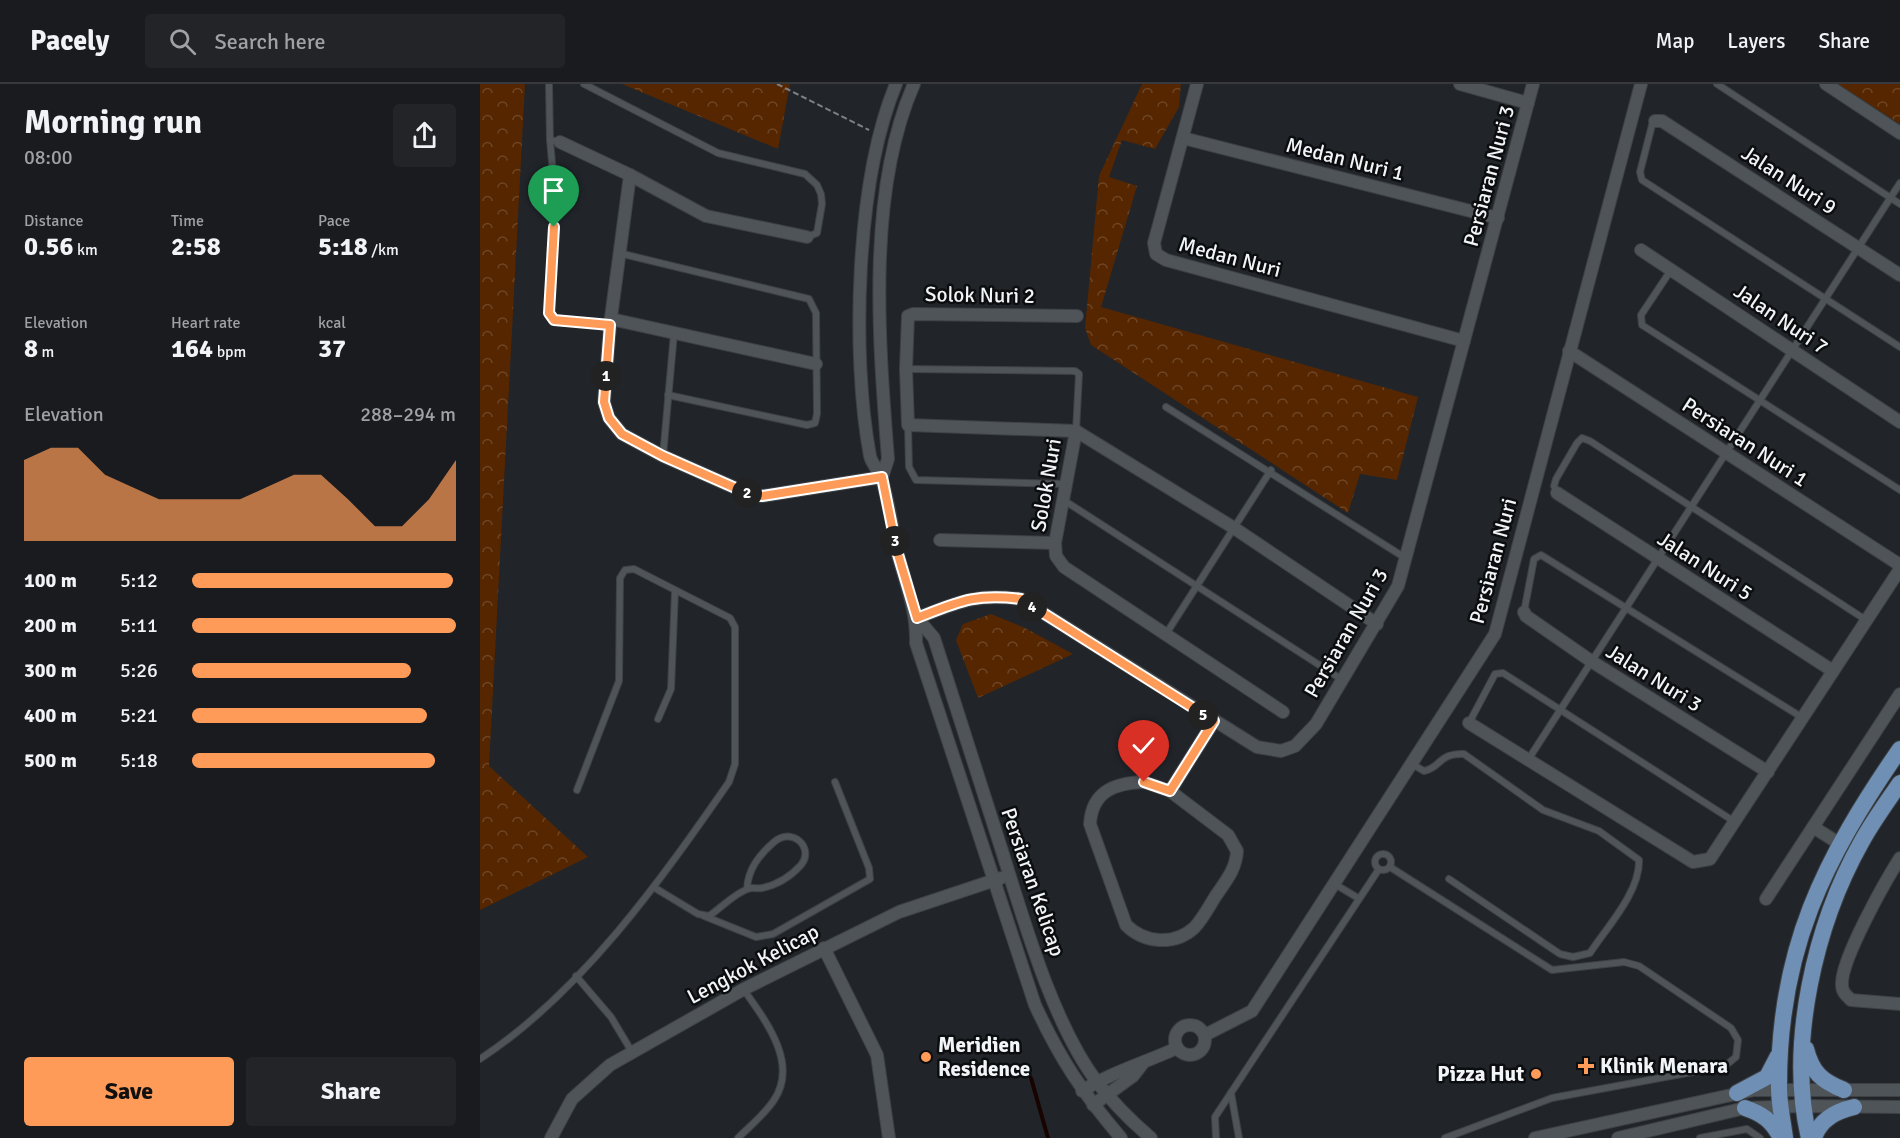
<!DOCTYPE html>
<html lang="en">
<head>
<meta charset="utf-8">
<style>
  :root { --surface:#191b1f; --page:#222428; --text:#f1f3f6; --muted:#9fa1a4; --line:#37393d; --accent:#fe9b58 }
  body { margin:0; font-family:Signika,sans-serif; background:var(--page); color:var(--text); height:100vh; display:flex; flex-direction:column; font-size:22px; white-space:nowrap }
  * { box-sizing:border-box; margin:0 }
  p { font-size:20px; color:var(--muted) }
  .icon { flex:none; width:33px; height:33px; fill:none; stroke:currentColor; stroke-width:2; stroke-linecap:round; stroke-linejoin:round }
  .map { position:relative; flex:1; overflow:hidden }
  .panel { display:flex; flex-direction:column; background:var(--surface); width:480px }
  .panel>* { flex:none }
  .pin { position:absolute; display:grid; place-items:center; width:51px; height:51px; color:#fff; margin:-62px -26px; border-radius:50% 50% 50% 0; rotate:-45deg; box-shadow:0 0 6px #0007 }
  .pin .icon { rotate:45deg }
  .km { position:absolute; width:30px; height:30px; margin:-15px; border-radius:50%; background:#222; color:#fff; font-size:16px; line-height:30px; text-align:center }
  .round { display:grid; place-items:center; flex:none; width:63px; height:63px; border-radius:6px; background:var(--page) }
  .headline { display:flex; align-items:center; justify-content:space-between; height:102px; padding:0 24px }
  h1 { font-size:33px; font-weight:800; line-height:45px }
  .figures { display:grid; grid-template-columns:repeat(3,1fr); gap:9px; height:102px; padding:6px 24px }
  .figures div { display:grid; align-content:center }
  .figures b { font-size:26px; font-weight:800 }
  .figures small { font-size:16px; font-weight:400 }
  .figures p { font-size:16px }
  .chart { height:168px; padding:12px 24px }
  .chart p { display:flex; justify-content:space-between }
  .chart svg { width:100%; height:108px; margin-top:6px; fill:var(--accent); opacity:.7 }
  .button { display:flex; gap:12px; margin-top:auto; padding:12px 24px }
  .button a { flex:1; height:69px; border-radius:6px; background:var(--accent); color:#111; font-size:24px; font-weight:800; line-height:69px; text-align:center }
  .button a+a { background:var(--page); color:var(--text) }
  ul { padding:0 24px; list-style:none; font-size:20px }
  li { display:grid; grid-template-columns:96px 72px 1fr; align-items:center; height:45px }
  li i { height:15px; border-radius:8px; background:var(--accent) }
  header { display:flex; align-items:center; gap:36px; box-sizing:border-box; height:84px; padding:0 30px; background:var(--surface); border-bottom:2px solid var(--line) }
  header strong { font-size:28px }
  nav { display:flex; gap:33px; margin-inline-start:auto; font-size:21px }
  .search { width:420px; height:54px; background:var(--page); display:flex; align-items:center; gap:15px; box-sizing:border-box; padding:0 21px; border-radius:6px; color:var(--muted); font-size:22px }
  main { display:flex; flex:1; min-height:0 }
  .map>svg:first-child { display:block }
  .forest { fill:url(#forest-crowns) }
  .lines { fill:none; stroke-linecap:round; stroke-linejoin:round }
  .stream { stroke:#170400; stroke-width:4 }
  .service-casing { stroke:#3d4144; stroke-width:8 }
  .minor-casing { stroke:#3d4144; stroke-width:14 }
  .primary-casing { stroke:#3d4144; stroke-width:18 }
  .path { stroke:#7d8084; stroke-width:2; stroke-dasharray:6 3; stroke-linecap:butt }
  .service { stroke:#4f5458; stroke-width:6 }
  .minor { stroke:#4f5458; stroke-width:12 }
  .primary { stroke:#6f8fb4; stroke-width:16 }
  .route-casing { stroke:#fff; stroke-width:12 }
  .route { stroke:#fe9b58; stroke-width:8 }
  .poi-dot { fill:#fe9b58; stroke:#0c0d0f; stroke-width:2 }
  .labels { text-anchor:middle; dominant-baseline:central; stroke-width:5; stroke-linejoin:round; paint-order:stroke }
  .street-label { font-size:21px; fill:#f2f5f8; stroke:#0c0d0f }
  .poi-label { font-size:21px; font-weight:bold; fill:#f2f5f8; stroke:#0c0d0f; text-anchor:start }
</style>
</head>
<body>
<header>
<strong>Pacely</strong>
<div class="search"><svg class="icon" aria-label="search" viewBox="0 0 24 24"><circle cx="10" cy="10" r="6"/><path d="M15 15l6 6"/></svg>Search here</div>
<nav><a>Map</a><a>Layers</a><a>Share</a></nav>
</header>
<main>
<section class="panel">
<div class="headline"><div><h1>Morning run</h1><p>08:00</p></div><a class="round"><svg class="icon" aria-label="share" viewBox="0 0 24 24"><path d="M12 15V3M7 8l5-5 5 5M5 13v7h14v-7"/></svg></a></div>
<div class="figures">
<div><p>Distance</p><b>0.56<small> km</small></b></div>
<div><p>Time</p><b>2:58</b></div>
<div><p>Pace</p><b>5:18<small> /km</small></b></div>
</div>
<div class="figures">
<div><p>Elevation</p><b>8<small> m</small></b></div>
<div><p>Heart rate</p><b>164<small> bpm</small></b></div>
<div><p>kcal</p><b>37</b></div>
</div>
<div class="chart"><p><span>Elevation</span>288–294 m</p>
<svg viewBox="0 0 160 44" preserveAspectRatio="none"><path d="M0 44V11L10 6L20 6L30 17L40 22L50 27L60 27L70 27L80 27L90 22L100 17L110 17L120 27L130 38L140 38L150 27L160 11V44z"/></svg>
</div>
<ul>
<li><b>100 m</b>5:12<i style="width:99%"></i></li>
<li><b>200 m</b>5:11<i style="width:100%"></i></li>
<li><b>300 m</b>5:26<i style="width:83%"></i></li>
<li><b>400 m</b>5:21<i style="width:89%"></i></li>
<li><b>500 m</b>5:18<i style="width:92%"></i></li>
</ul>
<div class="button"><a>Save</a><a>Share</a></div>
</section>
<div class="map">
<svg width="1420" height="1054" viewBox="0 0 1420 1054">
  <defs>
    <pattern id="forest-crowns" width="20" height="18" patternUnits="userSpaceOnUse" patternTransform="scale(1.5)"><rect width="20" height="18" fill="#552600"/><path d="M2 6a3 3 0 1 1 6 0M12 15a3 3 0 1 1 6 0" fill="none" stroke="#6e4626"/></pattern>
  </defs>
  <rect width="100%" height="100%" fill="#212429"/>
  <g class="forest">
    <polygon points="0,0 45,0 9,682 108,773 0,826"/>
    <polygon points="142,0 310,0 298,65"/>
    <polygon points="662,0 701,0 699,23 675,65 642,56 629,93 657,102 621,223 938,313 917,396 880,390 868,429 611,261 605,244 619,92"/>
    <polygon points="1358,0 1420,0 1420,40"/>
    <polygon points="511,530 545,544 593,570 498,614 476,556 483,540"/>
  </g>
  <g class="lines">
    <polyline class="stream" points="551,994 568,1054"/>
    <g class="service-casing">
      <g id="service">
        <polyline points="69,0 70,56"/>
        <polyline points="104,0 238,69 325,90 337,101 341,110 342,120 337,149 327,153"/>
        <polyline points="1237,0 1420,120"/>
        <polyline points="1175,37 1172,41 1160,88 1162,96 1420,263"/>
        <polyline points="80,58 70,56 75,112 69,229 74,236 130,241"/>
        <polyline points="139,169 329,215 336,229 337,330 335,339 327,341 188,311"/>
        <polyline points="1191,186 1161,231 1162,241 1420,406"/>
        <polyline points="426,285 595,287 599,290 596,347"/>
        <polyline points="686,323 927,475"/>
        <polyline points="428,341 429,383 436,396 585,400"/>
        <polyline points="183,372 194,249"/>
        <polyline points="1077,409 1074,402 1076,395 1097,359 1102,354 1110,357 1386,536"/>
        <polyline points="585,417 861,595"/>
        <polyline points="1044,528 1054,475 1061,471 1323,634"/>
        <polyline points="686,550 791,386"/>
        <polyline points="178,635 191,605 195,507"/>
        <polyline points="989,639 1015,590 1023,589 1255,738"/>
        <polyline points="1048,676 1420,99"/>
        <path d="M932,680L944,687C961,684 958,669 984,670L1063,726L1119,747L1159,776C1160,808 1127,843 1110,869L1093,873L1080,870L969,795"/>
        <circle cx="903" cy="778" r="8"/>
        <polyline points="910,783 1072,886 1144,878 1159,882 1251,944 1258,956 1256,973 1245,982 1072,1014 965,1054"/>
        <polyline points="853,799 878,814"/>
        <path d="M175,804L218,830L229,832C241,824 255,809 268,805C272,803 277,805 282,804C297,801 311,792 321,781C335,764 312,742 294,758C279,771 268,785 267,805"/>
        <polyline points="224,832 276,853 293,850 390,795 389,784 355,698"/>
        <polyline points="96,892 131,933 152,968"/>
        <path d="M0,975C101,909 181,796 249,698L255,680V543L250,534L154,485L145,486L140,494L139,597L97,706"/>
        <polyline points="751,1009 759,1054"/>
        <path d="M258,1054C270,1042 285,1030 294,1016C319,979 285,936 264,906"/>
        <polyline points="736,1054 735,1033 899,785"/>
        <polyline points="1220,1054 1267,1045 1280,1054"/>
      </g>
    </g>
    <g class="minor-casing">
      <g id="minor">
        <path d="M416,0C376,96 371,270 390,372C392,381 400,387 402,396C409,419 412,443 417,467C425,498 437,526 436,559L555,921C580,975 602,1008 641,1054"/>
        <polyline points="717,0 674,159 676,170 686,176 984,257"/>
        <polyline points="980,0 1048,19"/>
        <polyline points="1346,0 1420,49"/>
        <polyline points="1175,37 1182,37 1420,191"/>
        <polyline points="703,54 1018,134"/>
        <polyline points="80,58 150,91 226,132 327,153"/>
        <polyline points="150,91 130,241 124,318 129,334 142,350 183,372 269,410 282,412 402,393"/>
        <polyline points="1161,166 1420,338"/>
        <polyline points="597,232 433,230 428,232 426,285 428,341 596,347 754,444 897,540"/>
        <polyline points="131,235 336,280"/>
        <polyline points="1089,267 1420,481"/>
        <polyline points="596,347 575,459 576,472 584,483 803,628"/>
        <path d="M402,393L408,375C399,259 386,109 434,0"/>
        <polyline points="1077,409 1353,587"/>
        <polyline points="460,456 575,459"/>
        <polyline points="1044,528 1046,532 1111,577 1288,688"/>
        <path d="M437,534C478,518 496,509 541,515L777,663L801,667L815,662L836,640L918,502L1053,0"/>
        <path d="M437,534L454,554C476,625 499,696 522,767C544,837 573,940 617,998C633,1019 651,1037 671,1054"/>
        <polyline points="989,639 1213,778 1230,775 1420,485"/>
        <path d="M664,698L690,707L748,751L757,767C756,786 745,798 735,813C729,823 722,836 714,844C694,862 664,859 646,841L610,740C612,707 635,699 664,698Z"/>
        <polyline points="690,707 734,637"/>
        <polyline points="1333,743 1360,760"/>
        <path d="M1420,774C1406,796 1360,877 1362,901C1362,908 1366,911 1371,916L1420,920"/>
        <polyline points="1286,815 1420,610"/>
        <polyline points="344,864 397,971 409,1054"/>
        <circle cx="710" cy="956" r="15"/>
        <polyline points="725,951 772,927 1015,550 1161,0"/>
        <path d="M602,1007C632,988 664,979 697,964"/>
        <polyline points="613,1021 653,992 663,979"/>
        <polyline points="71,1054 92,1015 130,981 264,905 419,828 521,794"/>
        <polyline points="1055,1054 1274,1006 1420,1006"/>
        <polyline points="1138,1054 1265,1024 1321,1022 1420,1023"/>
      </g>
    </g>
    <g class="primary-casing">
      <g id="primary">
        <path d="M1326,965C1332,988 1341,997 1364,1006"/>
        <polyline points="1257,1009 1287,993 1298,972"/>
        <path d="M1265,1024C1283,1030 1292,1037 1301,1054"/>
        <path d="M1305,1054C1303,1038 1299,1020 1299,1004C1298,866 1344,775 1420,665"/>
        <path d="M1329,1054C1307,960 1335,840 1382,757C1393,737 1407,718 1420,699"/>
        <path d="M1334,1054C1340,1035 1356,1027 1374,1023"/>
      </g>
    </g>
    <polyline class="path" points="297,0 389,46"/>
    <use href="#service" class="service"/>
    <use href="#minor" class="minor"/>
    <use href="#primary" class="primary"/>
  </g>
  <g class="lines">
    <g class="route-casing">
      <path id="route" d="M74,143L69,229L74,236L130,241L124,318L129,334L142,350L183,372L269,410L282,412L402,393L417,467L437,534C478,518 495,509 541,515L734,637L690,707L664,698"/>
    </g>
    <use href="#route" class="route"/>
  </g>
  <g class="poi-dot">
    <circle cx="446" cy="973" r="6"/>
    <path d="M1103 973h6v6h6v6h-6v6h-6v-6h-6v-6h6z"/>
    <circle cx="1056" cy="990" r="6"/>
  </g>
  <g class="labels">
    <g class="street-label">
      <text transform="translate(865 75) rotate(14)">Medan Nuri 1</text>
      <text transform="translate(1009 92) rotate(-75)">Persiaran Nuri 3</text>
      <text transform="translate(1309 96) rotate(33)">Jalan Nuri 9</text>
      <text transform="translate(750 173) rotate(15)">Medan Nuri</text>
      <text transform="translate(500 211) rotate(1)">Solok Nuri 2</text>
      <text transform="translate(1301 235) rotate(34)">Jalan Nuri 7</text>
      <text transform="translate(1265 358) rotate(33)">Persiaran Nuri 1</text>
      <text transform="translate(566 401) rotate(-80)">Solok Nuri</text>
      <text transform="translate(1013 477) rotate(-75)">Persiaran Nuri</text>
      <text transform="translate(1225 482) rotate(33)">Jalan Nuri 5</text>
      <text transform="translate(866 549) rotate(-60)">Persiaran Nuri 3</text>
      <text transform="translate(1174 594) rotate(32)">Jalan Nuri 3</text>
      <text transform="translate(553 798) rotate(71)">Persiaran Kelicap</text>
      <text transform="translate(273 880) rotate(-28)">Lengkok Kelicap</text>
    </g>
    <g class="poi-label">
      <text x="458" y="961">Meridien<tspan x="458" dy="24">Residence</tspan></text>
      <text x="1120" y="982">Klinik Menara</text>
      <text x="1044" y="990" text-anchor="end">Pizza Hut</text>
    </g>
  </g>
</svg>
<div class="pin" style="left:74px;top:143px;background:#1e9e55"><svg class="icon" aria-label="arrive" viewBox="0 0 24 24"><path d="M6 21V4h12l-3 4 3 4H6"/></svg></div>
<div class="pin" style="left:664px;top:698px;background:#d93025"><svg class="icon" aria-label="check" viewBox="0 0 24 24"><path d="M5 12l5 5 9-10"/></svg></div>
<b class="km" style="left:126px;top:292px">1</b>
<b class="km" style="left:267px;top:409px">2</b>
<b class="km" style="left:415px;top:457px">3</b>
<b class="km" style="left:552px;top:523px">4</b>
<b class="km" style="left:723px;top:631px">5</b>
</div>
</main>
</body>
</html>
